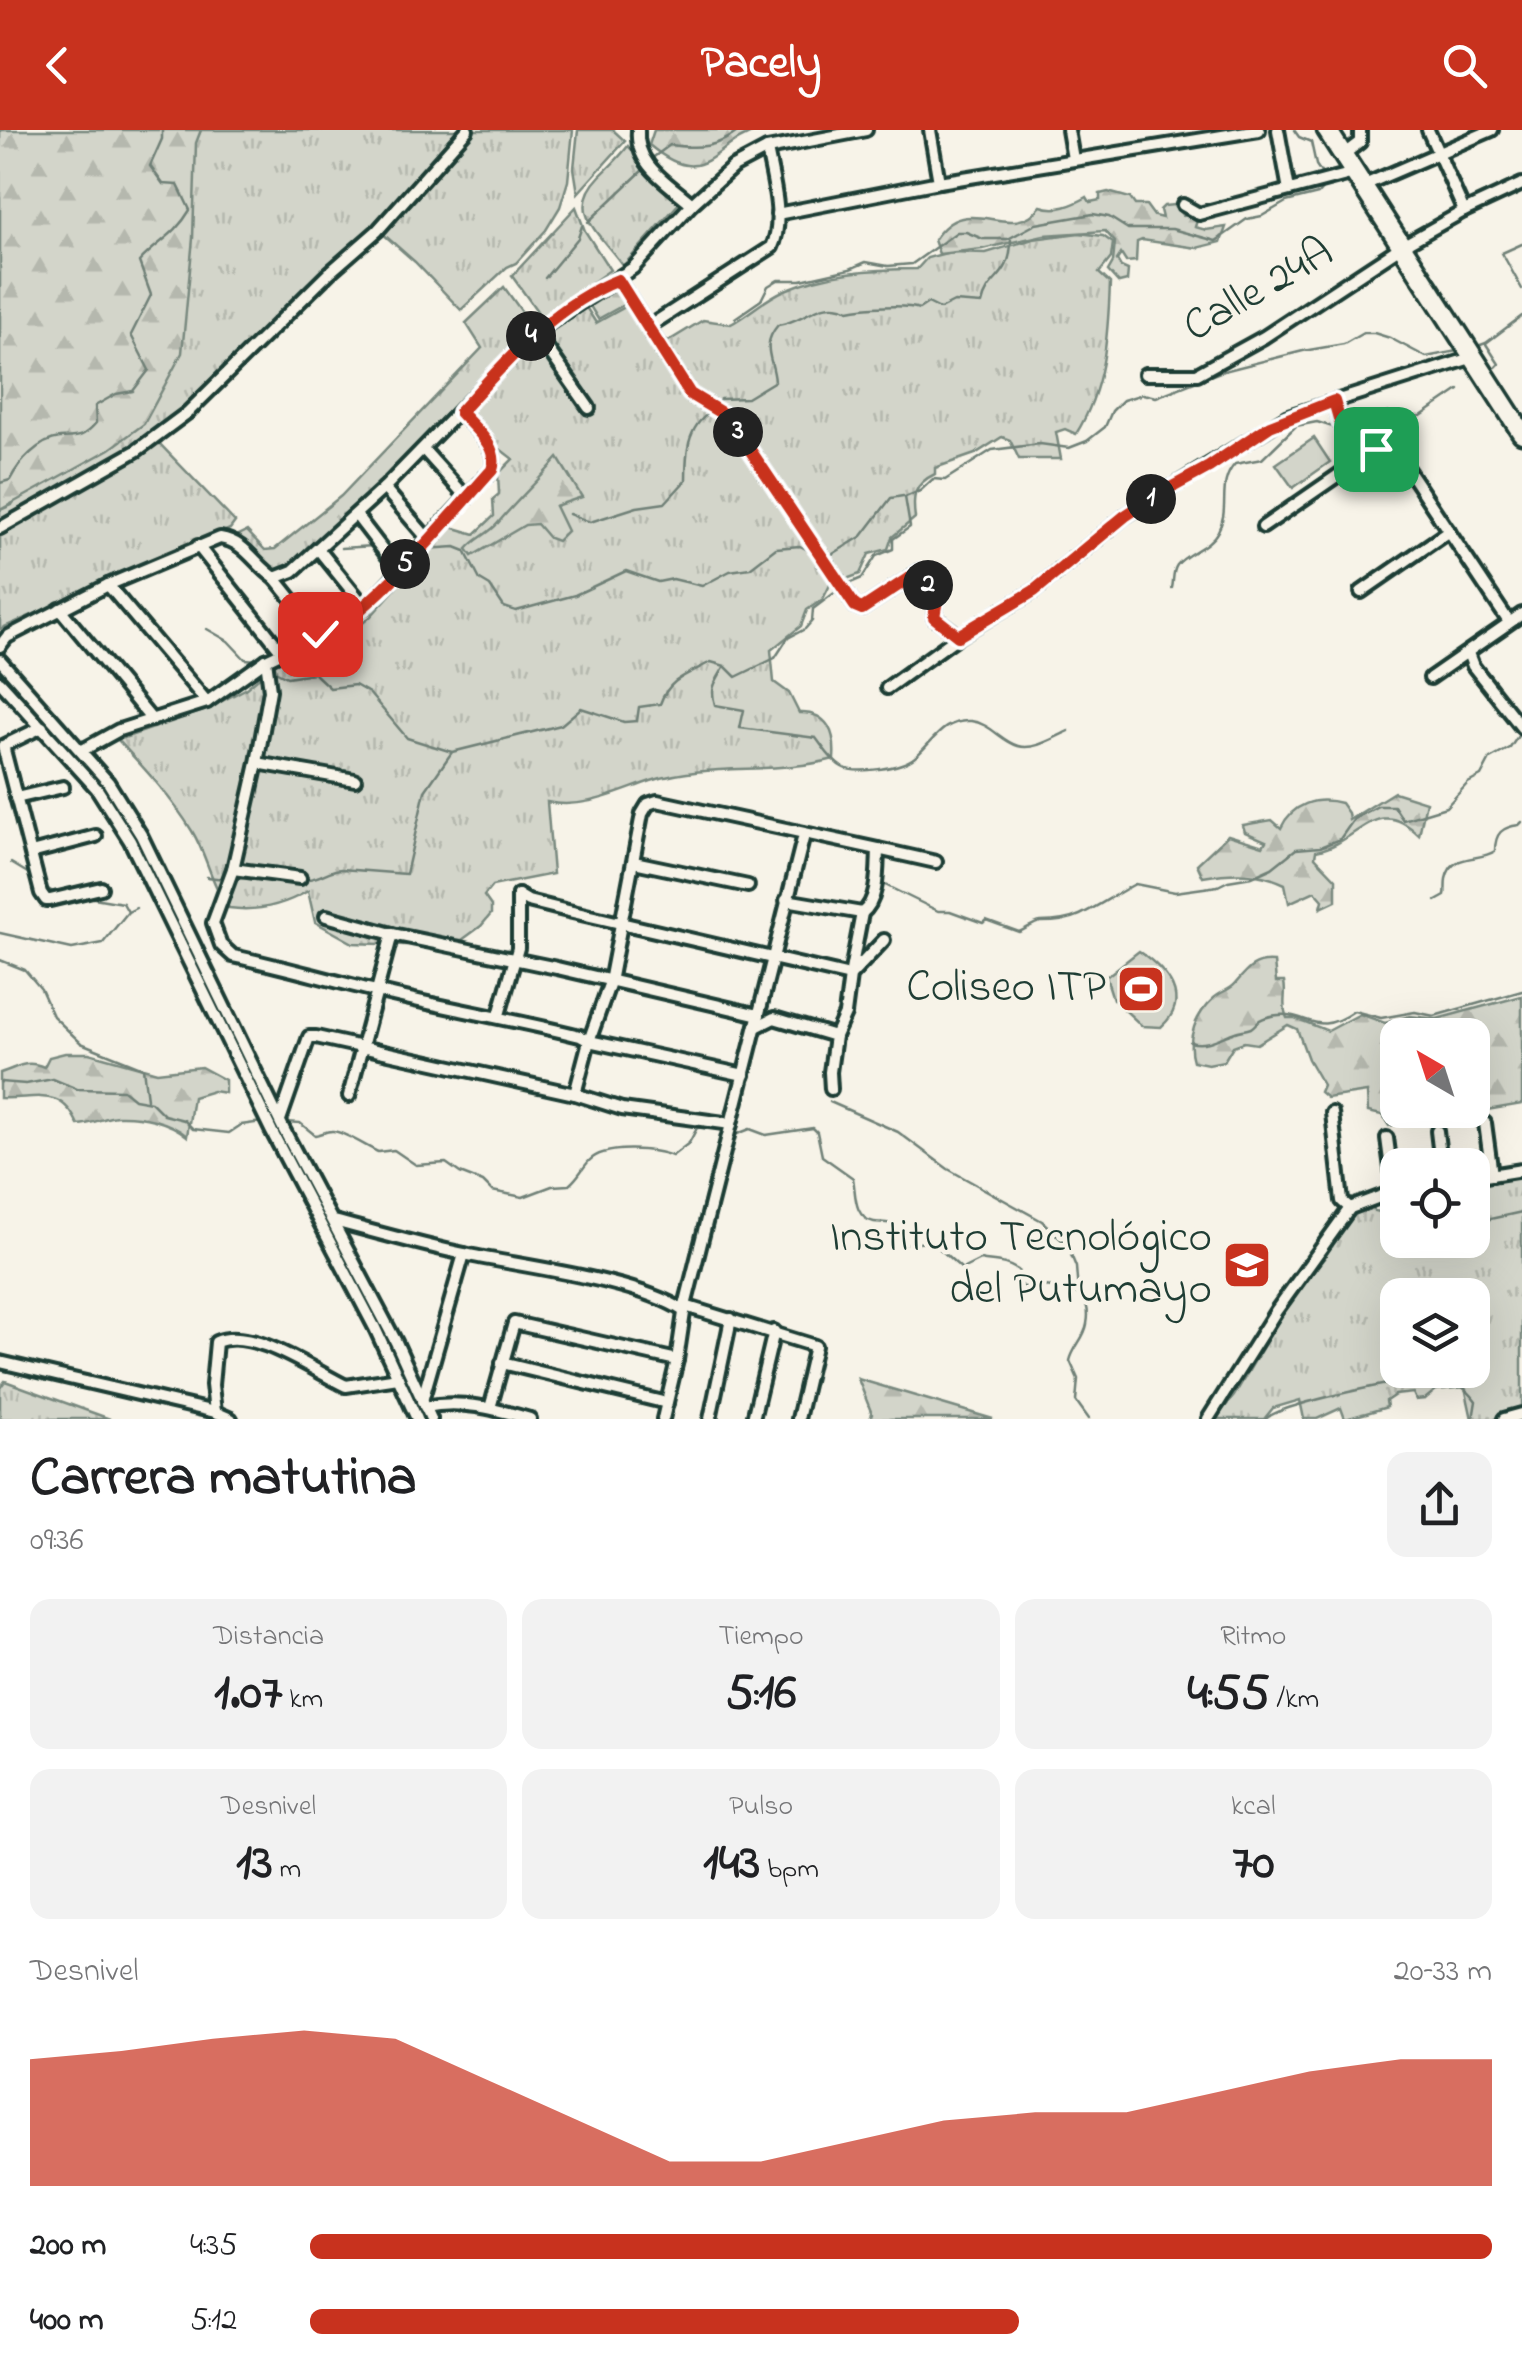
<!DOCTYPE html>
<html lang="es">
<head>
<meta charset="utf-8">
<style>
  :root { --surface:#fff; --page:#f2f2f2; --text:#202124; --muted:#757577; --accent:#c8321e }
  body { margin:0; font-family:"Indie Flower",sans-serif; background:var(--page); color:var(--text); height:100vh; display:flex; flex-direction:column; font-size:38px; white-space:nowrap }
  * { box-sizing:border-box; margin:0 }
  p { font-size:32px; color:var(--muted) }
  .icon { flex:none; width:55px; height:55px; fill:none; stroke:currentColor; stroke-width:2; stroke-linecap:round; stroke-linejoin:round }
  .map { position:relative; height:1289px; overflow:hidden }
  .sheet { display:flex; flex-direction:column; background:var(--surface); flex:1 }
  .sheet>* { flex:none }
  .needle { width:65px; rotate:321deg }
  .controls { position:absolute; left:1380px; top:888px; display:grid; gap:20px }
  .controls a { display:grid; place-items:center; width:110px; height:110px; border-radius:20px; background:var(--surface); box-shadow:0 10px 40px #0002; font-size:50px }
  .pin { position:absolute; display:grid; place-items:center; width:85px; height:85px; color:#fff; margin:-42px; border-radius:20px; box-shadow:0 5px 15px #0006 }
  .km { position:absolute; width:50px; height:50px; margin:-25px; border-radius:50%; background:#222; color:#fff; font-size:28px; line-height:50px; text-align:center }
  .round { display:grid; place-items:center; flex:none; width:105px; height:105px; border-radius:20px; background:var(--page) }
  .summary { display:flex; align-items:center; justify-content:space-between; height:170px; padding:0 30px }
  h1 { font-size:55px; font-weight:800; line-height:75px }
  .stats { display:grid; grid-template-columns:repeat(3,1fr); gap:15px; height:170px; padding:10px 30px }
  .stats div { display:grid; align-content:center; border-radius:20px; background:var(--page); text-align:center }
  .stats b { font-size:50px; font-weight:800 }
  .stats small { font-size:28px; font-weight:400 }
  .stats p { font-size:28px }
  .chart { height:280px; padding:20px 30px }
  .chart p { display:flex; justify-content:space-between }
  .chart svg { width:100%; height:180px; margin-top:10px; fill:var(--accent); opacity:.7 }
  ul { padding:0 30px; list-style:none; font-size:32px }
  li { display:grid; grid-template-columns:160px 120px 1fr; align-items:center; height:75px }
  li i { height:25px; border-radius:12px; background:var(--accent) }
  header { display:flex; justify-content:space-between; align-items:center; height:130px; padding:0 30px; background:var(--accent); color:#fff; font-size:45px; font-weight:800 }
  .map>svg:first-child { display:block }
  .grass { fill:url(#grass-tufts); stroke:#79897f; stroke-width:2.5; fill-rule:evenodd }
  .forest { fill:url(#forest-firs); stroke:#79897f; stroke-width:2.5 }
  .park { fill:#d3d5ca; stroke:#79897f; stroke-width:2.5 }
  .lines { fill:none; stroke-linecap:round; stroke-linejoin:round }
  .stream { stroke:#6f8077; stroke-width:2.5 }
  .street-casing { stroke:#1f3d34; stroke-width:18 }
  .highway-casing { stroke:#1f3d34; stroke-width:25 }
  .street { stroke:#f7f3e8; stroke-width:10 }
  .highway { stroke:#f7f3e8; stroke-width:18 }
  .route-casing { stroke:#fff; stroke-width:20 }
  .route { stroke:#c8321e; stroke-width:12 }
  .labels { text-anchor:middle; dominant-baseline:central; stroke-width:9; stroke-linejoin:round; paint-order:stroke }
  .street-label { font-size:45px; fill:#1f3d34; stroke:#f7f3e8 }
  .poi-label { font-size:45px; fill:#1f3d34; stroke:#f7f3e8; text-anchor:end }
</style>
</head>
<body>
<header><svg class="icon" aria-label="back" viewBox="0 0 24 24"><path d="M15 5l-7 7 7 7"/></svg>Pacely<svg class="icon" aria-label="search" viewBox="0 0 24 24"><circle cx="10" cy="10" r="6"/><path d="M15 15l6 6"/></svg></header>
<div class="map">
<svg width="1522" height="1289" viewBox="0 0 1522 1289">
  <defs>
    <pattern id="grass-tufts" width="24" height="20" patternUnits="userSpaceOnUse" patternTransform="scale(2.5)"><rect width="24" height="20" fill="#d3d5ca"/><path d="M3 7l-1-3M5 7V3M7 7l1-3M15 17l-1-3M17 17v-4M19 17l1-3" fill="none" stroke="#b5b8ae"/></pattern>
    <pattern id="forest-firs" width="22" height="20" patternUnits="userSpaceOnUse" patternTransform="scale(2.5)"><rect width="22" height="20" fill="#d3d5ca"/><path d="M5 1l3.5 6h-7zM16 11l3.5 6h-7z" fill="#b5b8ae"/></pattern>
  </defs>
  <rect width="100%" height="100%" fill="#f7f3e8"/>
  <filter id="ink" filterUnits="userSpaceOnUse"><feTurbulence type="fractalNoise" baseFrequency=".01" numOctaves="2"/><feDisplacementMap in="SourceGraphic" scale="20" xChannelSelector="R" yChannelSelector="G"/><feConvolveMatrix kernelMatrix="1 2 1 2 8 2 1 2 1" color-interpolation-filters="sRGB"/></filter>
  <g filter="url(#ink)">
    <g class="grass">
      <polygon points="201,0 573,0 568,51 560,77 546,100 516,133 507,137 461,180 415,132 373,95 188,274 160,314 235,392 230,399 0,499 0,380 12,375"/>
      <polygon points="578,0 613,0 625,11 578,63 574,38"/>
      <path d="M628,16L681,71L623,136C601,104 565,82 600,46C610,36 619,28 628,16Z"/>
      <polygon points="576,77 585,101 610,140 542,188 512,146"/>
      <path d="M1079,103L1103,106L1113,113L1111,128L1099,143L1110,153C1108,206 1105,258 1076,304L1065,299L1056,302L1061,329H1019L1010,310L1002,307L975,324L935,338V344C914,354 912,366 915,388L892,407L888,419L869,424L860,444L830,455L823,469L807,480L801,496L771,520L774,552L789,563L799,583C828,582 836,603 834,629C775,645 710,632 651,651C618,662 583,680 547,672L553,744L492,756L484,766L491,776V784L481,796L462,810L432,808L406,815L353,813L315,792L308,761C284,775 257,782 229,778C210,753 208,727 192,701C172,668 144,638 118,610L203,581L245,559L279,531L347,506L370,487L451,397L475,404L494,386L493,369L499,364L498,344L513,329L500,319L471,281L534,213L586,177L596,193L627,176L657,218L703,190L731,194C749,184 766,168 785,160C827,142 872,139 917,139L927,128L950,122L986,123L1033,109Z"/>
      <polygon points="504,157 532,196 525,206 393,345 293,436 276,443 258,429 239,405 247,401 265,420 275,419 341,366 482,218 466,193"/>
      <path d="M1522,1047V1281L1496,1289H1472L1465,1257L1436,1260L1425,1269L1416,1270L1413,1263L1395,1265L1386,1271L1387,1277L1349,1288L1345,1289L1341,1278L1317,1289H1304L1300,1270L1273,1278L1264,1289H1215L1234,1266L1291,1169L1325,1127L1351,1083L1373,1074L1374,1081L1387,1083L1397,1075L1398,1110H1472L1473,1056ZM1398,1165H1472V1240H1398Z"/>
      <polygon points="5,1251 110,1289 0,1289 0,1258"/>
    </g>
    <g class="forest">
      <polygon points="0,0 201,0 196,13 193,108 182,223 144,294 110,319 0,380"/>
      <path d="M654,0H761C711,13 707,63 649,15Z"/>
      <path d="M1108,62L1130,68L1135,75H1146L1154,86L1162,88L1160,80L1164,76L1174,75L1183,86L1194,84L1198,87L1195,97L1206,100L1226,97L1221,112L1197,118L1142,110L1137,112L1136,131L1126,132L1121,124L1117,130L1121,137L1128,140L1127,151L1119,153L1108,141L1113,132L1115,112L1105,101L1044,105L982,119L939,124L934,110C967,58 1009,116 1041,76C1057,82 1073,75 1087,67L1090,72L1100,70V64Z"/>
      <polygon points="619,158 627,173 598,189 590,176"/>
      <path d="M558,328L582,367L555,376L567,401L557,411L549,408L537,394L525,395L472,426L467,419C476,408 489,404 498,393C517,370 538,351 558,328Z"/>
      <path d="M1394,662L1426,672L1419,705C1376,663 1359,713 1316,721L1315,727L1336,749V771L1321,778L1323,770L1315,761L1289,773L1285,754C1258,741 1232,742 1203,747L1197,734L1228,705L1263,716L1266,711L1245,702L1243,695L1272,690L1281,698C1292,674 1316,666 1341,673L1348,683L1349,690Z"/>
      <path d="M1274,832L1276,852H1284C1287,866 1281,874 1287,888H1295L1328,901L1360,884L1385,893L1410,886L1437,889L1522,866V974L1470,983L1466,980H1472V905H1398V980H1454L1452,985L1389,996L1382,985L1368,982L1367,962L1327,968L1320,962L1323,955L1308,929L1297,899L1288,895L1257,914L1244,912L1233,916L1224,931L1208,934L1193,931C1186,908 1196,884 1214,868C1220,862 1230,860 1235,854C1247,840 1254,830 1274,832Z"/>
      <path d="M65,923H89L157,942L201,937L225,950V963L213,961L193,967L187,1006C169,991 141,985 117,986C104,987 94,994 78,995C61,955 35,970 0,968V943C18,938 24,929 44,937L49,927Z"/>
      <polygon points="858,1249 993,1289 870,1289 872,1284"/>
    </g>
    <g class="park">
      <polygon points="1314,308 1330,332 1293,358 1276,334"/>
      <path d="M1139,821C1166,840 1193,869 1161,897L1142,896L1113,869L1106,847Z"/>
    </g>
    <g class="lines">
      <g class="stream">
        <polyline points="1294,0 1299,7 1311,12 1316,35 1322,44"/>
        <path d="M651,29L670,15C699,19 717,18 740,0"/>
        <polyline points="588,92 644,39"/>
        <polyline points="1522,114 1502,123 1522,159"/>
        <polyline points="545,148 578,108 582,96"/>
        <polyline points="735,188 761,170 768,156 778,150 801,150 850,139 866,132 888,136 912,134 957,102 966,102 983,109 1008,109 1036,94 1093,84 1109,87 1128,99 1172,99 1216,111 1247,89 1262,86 1286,72 1318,64 1325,56"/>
        <polyline points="1486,214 1499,234 1496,237"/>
        <polyline points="1475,217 1486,213 1522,186"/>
        <path d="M715,275L720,269L747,268L775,251C773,228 760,216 778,195C805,192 821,166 849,180C863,177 906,174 919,179L928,173L940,179L954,172L982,174C988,145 1011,150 1011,110"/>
        <path d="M1344,296L1350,301H1364C1395,271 1385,287 1421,286L1459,260"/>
        <path d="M0,353L10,350C19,332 39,310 60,308C78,307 83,308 96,293L95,276L116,264L133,261L149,240L131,205L151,165L139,132C159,110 174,107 190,80L178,55L163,54L150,36L162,9V0"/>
        <path d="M569,384L590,392L637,377L665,373L686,350C686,326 686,297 711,282"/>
        <polyline points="387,416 402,419 418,416"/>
        <polyline points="341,418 374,416"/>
        <polyline points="425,419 455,417 465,421 480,450 490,456 504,477 516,481 575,465 626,441 658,452 673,449 702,456 730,441 750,438 776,418 800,416 812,422"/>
        <polyline points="828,427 862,406 891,368 903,366"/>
        <polyline points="848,454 862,448 876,426 893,419 893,409 910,397 905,367 920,361 933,349 945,350 992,320 1040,314 1069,318 1087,311 1105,297 1112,281 1123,270 1143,264 1156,267 1220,242 1303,221 1344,214 1363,203 1374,203 1390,208 1426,227 1457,221"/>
        <path d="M1172,458C1174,450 1172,442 1177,435C1187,422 1209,418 1218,401C1231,378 1216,355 1235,334L1262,329L1296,296L1317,292L1336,298"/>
        <polyline points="207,499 228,511 245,529 257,530"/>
        <path d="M724,537C715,553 710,557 715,575L744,580L740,598L816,608C823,617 831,631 842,637C856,645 902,638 915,627C933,612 943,589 971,591C990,593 1001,611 1018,616C1034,621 1055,607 1069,601"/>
        <path d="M277,542L287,547L314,543L330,558L355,555L369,563L407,608L452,622L561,595L581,578L624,592L637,591L639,577L660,574C669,549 686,545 711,532L725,536L736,547L775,528L788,508L805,499L812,491L813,479L841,458"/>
        <polyline points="11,733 31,745"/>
        <polyline points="207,747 225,749"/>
        <polyline points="233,749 260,747"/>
        <path d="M306,749C317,750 328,740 341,739L406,744L425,661L452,622"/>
        <polyline points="277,750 294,752"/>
        <path d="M881,753L938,781H950L983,793L986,790L1019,802C1027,799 1033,793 1041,792C1054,792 1067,791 1080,785C1099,776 1116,764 1135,754L1175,762L1218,756L1228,751L1252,747L1272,738L1296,719L1320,717L1340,709L1354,689L1378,676H1394L1403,690L1446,677L1468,653L1481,646L1490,629L1510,618L1518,606"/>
        <polyline points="45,757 56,764"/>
        <polyline points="88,767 123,773 128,782 136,778"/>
        <path d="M1436,771L1445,766C1446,760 1445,754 1446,749C1451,722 1479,732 1495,721C1495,703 1502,697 1519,695L1522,692"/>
        <polyline points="0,803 72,819 103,813 128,782"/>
        <polyline points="0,830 25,840 41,859 53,886 81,913 143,938 147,969"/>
        <path d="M1190,912C1206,917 1221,907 1235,902C1240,900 1246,900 1251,898C1257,894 1257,890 1264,888C1307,874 1310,912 1354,881L1381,888L1415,882L1434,886L1522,861"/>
        <polyline points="0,952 26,954 53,949 77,959 123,960 134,969 151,972 164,985 184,990 193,999 229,1003 241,995 262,992"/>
        <polyline points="830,972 898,1002 948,1039 1042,1091 1067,1115 1076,1137 1078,1163"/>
        <path d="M285,992L300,993L315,1005C321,1004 326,1001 332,1001C341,1000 369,1018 378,1022L394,1020L416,1035L446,1033L460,1043L483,1052L492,1061L523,1067L552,1056L569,1055C578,1048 581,1040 589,1031C603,1015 655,1018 672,1026L689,1013L697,998L714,996"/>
        <path d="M732,1006L750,999L766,1005L813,998L817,1002L822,1026L853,1048C856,1063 853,1088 874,1092C879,1093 885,1092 891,1094L903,1114L932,1112L962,1139L980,1130C994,1133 1004,1131 1018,1140L1022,1157C1049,1155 1095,1153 1087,1194C1085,1208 1073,1217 1070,1231L1078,1249L1076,1271L1089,1289"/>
        <polyline points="1472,1093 1522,1082"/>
        <path d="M1266,1289C1277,1275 1413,1246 1437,1248C1453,1250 1467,1258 1476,1271L1473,1289"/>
      </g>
      <g class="street-casing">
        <g id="street">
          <path d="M638,0C635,35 667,52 692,74"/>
          <polyline points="930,0 939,52"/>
          <polyline points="1068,0 1073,29"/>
          <polyline points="1278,0 1289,60"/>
          <polyline points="1428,0 1464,81"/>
          <polyline points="1343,25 1360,12 1360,0"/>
          <polyline points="1362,56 1492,0"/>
          <polyline points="1183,75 1199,84 1354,43"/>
          <polyline points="777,84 939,52 1259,0"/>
          <polyline points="618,150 690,264 728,287 855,476 862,479 920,441 937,469 934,487 959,506"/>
          <path d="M648,197L772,117C785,89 772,48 767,19"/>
          <polyline points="536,202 589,278"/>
          <polyline points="1145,244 1197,244 1264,207 1402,116 1464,81 1522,54"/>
          <polyline points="1334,271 1352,334"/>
          <polyline points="423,319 467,368"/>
          <polyline points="384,358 428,409"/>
          <polyline points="356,385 399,441"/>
          <polyline points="1263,397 1376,319 1386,316 1394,319 1509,492"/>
          <polyline points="0,398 136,321 187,283 329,143 377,101 467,0"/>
          <polyline points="198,416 282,522"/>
          <polyline points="319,420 365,477"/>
          <path d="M275,448L319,503L334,501L373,469L492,340C500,317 474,298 460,282"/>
          <polyline points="108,455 207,572"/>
          <polyline points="1361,462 1449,401"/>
          <polyline points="60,479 152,590"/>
          <path d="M0,516L7,507L108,455L220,408C246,412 254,434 275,448L293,441L384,358L536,202L633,138L692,74L733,37L767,19L866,0"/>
          <polyline points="1468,523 1473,536 1522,598"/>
          <polyline points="0,530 108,652 141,705 284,1000 396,1212 431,1289"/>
          <path d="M266,530L270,560L257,633L233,739L213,793L221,815L233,826C281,836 328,850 376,861C443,878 512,889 580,906L589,911L575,964"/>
          <polyline points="1430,548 1522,484"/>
          <polyline points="0,552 97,659 130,711 272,1002 375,1198 417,1289"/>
          <polyline points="887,558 959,506 1034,461 1125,386 1288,286 1474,227"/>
          <polyline points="42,597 3,616 41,763 46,770 50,770 101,758"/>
          <polyline points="81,621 119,600 207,572 266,530 310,509 315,502"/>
          <polyline points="257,633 355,650"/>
          <polyline points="16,668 63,657"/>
          <polyline points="31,723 96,706"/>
          <polyline points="634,732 748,756"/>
          <polyline points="233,739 300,748"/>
          <polyline points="518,765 528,771 564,780 850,846 862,783"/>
          <path d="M786,770L862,783C879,770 877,739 878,719L936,732"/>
          <polyline points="326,786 392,804 557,838 759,885"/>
          <polyline points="499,885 518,818 518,765"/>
          <polyline points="758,896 774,888 835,906 830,942 831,959"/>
          <polyline points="835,906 845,884 850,846 884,810"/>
          <polyline points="744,945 589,911 610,852 642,684 648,674 657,671 878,719"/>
          <polyline points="349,966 392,804"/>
          <polyline points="1332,983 1342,1071 1350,1078"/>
          <polyline points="280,990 309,907 316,907 575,964 622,979 731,994"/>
          <polyline points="1485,993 1492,1045"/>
          <polyline points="1437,1001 1441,1035"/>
          <polyline points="1387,1008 1394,1061"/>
          <polyline points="1472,1048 1522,1040"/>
          <path d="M334,1091C379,1103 424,1116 469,1125C526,1137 637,1150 684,1181"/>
          <polyline points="685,1176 815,1216 798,1289"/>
          <polyline points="0,1232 215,1282 231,1289"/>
          <polyline points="502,1233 667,1273"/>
          <polyline points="422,1271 464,1124"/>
          <path d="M425,1277C461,1269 495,1279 530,1289"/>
          <polyline points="490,1278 514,1193 677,1230"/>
          <path d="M215,1282L212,1255L216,1212C252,1196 314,1241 346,1256L398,1248"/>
          <polyline points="663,1289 677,1230 685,1176 804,705"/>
          <polyline points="710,1289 731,1189"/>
          <polyline points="753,1289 774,1201"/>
          <polyline points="1208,1289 1276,1181 1350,1078 1398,1060"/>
          <polyline points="1504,1289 1522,1284"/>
        </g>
      </g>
      <g class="highway-casing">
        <polyline id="highway" points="1327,0 1522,303"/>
      </g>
      <use href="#street" class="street"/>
      <use href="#highway" class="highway"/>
    </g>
  </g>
  <g class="lines" filter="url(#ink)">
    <g class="route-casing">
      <path id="route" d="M320,504C360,497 460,375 492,340C500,317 474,298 460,282C506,232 552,176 618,150L690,264L728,287L855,476L862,479L920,441L937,470L934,487L958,506L1034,461L1125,386L1154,367L1209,337L1270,296L1334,271L1352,334L1376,319"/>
    </g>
    <use href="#route" class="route"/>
  </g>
  <defs>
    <g id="stadium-square" transform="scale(2.5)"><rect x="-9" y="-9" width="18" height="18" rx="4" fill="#c8321e" stroke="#f7f3e8"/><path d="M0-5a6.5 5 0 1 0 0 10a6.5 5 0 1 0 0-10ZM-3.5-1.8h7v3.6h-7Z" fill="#fff"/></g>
    <g id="university-square" transform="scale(2.5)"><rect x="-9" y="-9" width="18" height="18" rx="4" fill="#c8321e" stroke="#f7f3e8"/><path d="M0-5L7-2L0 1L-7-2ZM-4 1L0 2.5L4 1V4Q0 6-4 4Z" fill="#fff"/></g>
  </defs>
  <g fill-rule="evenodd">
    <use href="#stadium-square" x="1141" y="859"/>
    <use href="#university-square" x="1247" y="1135"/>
  </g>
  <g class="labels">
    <g class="street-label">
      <text transform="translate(1259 161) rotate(-30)">Calle 24A</text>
    </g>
    <g class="poi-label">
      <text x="1106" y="859">Coliseo ITP</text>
      <text x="1212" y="1109">Instituto Tecnológico<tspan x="1212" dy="52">del Putumayo</tspan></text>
    </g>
  </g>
</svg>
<div class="controls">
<a><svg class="needle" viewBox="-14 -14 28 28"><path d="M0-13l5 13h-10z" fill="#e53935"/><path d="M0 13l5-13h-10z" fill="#757577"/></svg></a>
<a><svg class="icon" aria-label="locate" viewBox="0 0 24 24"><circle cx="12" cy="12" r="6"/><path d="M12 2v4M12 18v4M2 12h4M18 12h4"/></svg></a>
<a><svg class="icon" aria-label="layers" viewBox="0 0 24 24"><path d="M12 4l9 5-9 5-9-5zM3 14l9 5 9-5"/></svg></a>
</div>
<div class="pin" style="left:1376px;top:319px;background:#1e9e55"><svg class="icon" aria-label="arrive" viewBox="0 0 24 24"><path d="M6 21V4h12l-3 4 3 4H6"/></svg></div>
<div class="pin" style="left:320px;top:504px;background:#d93025"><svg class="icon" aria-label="check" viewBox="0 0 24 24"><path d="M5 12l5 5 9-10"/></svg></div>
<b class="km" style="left:1151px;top:369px">1</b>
<b class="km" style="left:928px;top:455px">2</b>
<b class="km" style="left:738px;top:302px">3</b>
<b class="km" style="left:531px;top:206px">4</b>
<b class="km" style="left:405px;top:434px">5</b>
</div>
<section class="sheet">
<div class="summary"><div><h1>Carrera matutina</h1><p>09:36</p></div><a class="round"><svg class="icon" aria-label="share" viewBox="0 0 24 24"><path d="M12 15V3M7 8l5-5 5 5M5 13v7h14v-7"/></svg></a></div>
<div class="stats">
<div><p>Distancia</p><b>1.07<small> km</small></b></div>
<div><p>Tiempo</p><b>5:16</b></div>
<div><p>Ritmo</p><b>4:55<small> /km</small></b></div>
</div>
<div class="stats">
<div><p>Desnivel</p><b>13<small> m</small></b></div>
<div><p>Pulso</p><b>143<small> bpm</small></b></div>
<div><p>kcal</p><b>70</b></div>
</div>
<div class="chart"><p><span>Desnivel</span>20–33 m</p>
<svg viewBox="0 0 160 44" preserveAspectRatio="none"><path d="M0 44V13L10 11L20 8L30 6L40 8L50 18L60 28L70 38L80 38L90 33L100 28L110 26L120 26L130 21L140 16L150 13L160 13V44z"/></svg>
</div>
<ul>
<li><b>200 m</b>4:35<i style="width:100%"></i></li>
<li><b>400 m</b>5:12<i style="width:60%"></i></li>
</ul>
</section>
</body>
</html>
